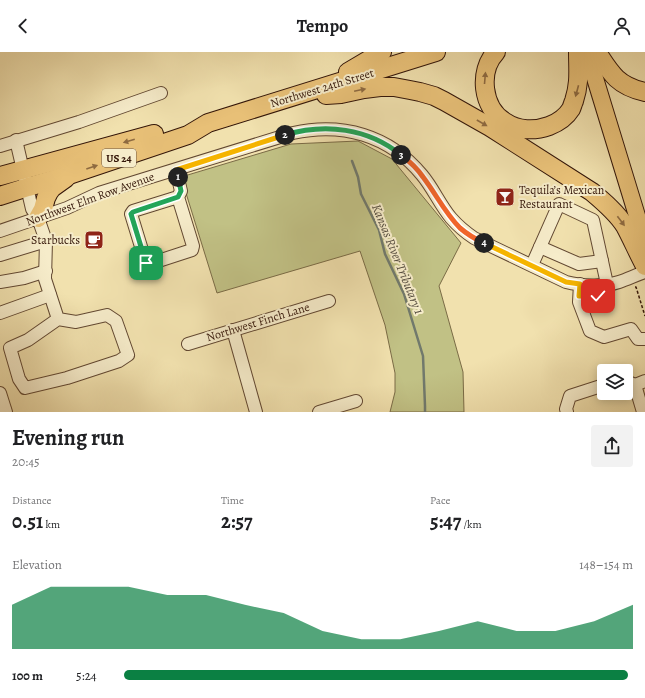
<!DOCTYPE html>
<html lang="en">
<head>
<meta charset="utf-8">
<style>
  :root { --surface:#fff; --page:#f2f2f2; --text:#202124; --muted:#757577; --accent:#0b8043 }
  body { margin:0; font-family:Alegreya,serif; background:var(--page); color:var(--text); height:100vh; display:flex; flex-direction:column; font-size:15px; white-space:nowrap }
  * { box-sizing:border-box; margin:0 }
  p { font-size:13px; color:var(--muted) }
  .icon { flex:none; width:22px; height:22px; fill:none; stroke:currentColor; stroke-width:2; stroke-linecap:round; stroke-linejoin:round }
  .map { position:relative; height:360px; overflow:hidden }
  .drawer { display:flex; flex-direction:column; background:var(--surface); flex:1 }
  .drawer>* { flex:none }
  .tools { position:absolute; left:597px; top:312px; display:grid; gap:8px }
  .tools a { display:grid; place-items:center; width:36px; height:36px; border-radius:4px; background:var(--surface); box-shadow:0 2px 10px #0003; font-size:20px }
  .pin { position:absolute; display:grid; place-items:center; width:34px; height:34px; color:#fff; margin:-17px; border-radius:8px; box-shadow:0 2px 6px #0006 }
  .km { position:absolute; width:20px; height:20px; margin:-10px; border-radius:50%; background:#222; color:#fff; font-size:11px; line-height:20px; text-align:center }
  .round { display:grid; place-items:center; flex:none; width:42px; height:42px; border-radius:4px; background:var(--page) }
  .head { display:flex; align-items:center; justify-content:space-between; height:68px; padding:0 12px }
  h1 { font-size:22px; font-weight:600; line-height:30px }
  .stats { display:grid; grid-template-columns:repeat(3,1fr); gap:6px; height:68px; padding:4px 12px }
  .stats div { display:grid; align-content:center }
  .stats b { font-size:20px; font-weight:600 }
  .stats small { font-size:11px; font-weight:400 }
  .stats p { font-size:11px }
  .chart { height:112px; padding:8px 12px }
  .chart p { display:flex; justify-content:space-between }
  .chart svg { width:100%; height:72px; margin-top:4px; fill:var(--accent); opacity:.7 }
  ul { padding:0 12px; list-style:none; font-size:13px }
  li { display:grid; grid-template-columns:64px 48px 1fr; align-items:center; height:30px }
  li i { height:10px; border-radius:5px; background:var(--accent) }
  header { display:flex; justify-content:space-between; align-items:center; height:52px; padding:0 12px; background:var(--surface); font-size:18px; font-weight:600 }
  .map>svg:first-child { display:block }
  .green { fill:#c1c185; stroke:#7a6b46 }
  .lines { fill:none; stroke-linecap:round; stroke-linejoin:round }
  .stream { stroke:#71796c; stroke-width:2.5 }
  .minor-casing { stroke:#624832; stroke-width:14 }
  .major-casing { stroke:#331508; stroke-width:18 }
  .highway-casing { stroke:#331508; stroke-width:20 }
  .path { stroke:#331508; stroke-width:1.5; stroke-dasharray:3 2; stroke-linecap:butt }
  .minor { stroke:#f6ecca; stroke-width:12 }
  .major { stroke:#e8c077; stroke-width:16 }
  .highway { stroke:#e8c077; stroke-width:18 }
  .oneway { fill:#8e6a40 }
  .split-1-casing { stroke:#fff; stroke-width:8 }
  .split-2-casing { stroke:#fff; stroke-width:8 }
  .split-3-casing { stroke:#fff; stroke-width:8 }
  .split-4-casing { stroke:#fff; stroke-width:8 }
  .split-5-casing { stroke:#fff; stroke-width:8 }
  .split-1 { stroke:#22a559; stroke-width:5 }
  .split-2 { stroke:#f5b400; stroke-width:5 }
  .split-3 { stroke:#22a559; stroke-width:5 }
  .split-4 { stroke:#f0652b; stroke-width:5 }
  .split-5 { stroke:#f5b400; stroke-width:5 }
  .labels { text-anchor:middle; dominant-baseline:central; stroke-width:4; stroke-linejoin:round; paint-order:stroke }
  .shield { fill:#f6ecca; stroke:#6e5642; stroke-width:1 }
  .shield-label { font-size:11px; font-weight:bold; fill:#331508 }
  .street-label { font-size:12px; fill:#331508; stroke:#f6ecca }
  .poi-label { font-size:12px; fill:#331508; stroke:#f6ecca; text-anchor:start }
  .water-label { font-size:13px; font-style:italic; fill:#574f42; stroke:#f6ecca }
</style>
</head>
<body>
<header><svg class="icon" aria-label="back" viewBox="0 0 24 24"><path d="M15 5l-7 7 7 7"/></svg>Tempo<svg class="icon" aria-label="person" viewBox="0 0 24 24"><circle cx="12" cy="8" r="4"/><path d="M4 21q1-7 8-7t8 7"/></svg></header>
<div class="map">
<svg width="645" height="360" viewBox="0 0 645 360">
  <rect width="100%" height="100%" fill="#f1e1ae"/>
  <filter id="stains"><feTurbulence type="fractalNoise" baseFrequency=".005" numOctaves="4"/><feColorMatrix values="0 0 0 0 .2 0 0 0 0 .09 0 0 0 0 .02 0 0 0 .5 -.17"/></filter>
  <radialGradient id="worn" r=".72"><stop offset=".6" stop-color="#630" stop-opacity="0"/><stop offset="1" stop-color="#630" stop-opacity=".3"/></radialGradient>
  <polygon class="green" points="358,89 392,107 461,191 439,234 463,320 464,360 390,360 395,340 395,321 385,273 360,199 217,241 181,125 291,92"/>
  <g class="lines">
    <polyline class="stream" points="352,109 358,125 361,142 379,178 385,202 404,242 423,304 425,354 425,360"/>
    <g class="minor-casing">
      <g id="minor">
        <polyline points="16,88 32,157 38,166 46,189 45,227 58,267 76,270 107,263 116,269 128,303 119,309 67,326 25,336 19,327 10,296 28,288 58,267"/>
        <polyline points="0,94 79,70 161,41"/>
        <polyline points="176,118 181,139 178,145 193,194 192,198 149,212 146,211 131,162 133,159 178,145"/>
        <path d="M0,179L67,156L99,141L293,81C342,70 389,83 422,123C433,136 440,153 451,166C458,174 465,180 474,186L566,230C581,234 604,235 619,230C628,227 636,223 645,220"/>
        <polyline points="540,195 579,212 602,209"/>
        <polyline points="0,203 46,189"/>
        <polyline points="532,213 559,152 593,168 607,232"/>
        <polyline points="0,230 24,226 46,219"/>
        <polyline points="580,232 579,250 590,279 604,285 631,277 638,287 645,287"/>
        <polyline points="0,261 50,243"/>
        <polyline points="233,278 256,360"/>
        <polyline points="188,292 329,249"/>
        <polyline points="626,329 635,333 645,329"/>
        <polyline points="635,333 643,360"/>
        <polyline points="0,341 6,360"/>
        <polyline points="319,360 356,349"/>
        <polyline points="567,360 566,357 570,344 604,333"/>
      </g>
    </g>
    <g class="major-casing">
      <polyline id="major" points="587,0 645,190"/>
    </g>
    <g class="highway-casing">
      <g id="highway">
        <path d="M496,0C478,19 482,56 505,70C518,79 535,79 549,74C557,71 566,65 571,57C572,55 573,51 574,49C580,31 578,18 578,0"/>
        <path d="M597,0C611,22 618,34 645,40"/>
        <polyline points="348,20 382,0"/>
        <path d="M326,43L341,42L364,37L380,35H394L410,38L420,40L434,44L444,49L490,75L592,140C604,150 617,161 625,174C632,187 638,201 645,214"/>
        <polyline points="0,124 154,82"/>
        <polyline points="0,144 28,135 69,123 188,83 208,71 436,0"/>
        <polyline points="38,166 43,157 46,146 49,140 52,136 66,126"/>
      </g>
    </g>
    <g class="path">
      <polyline points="635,235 636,235 645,264"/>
      <polyline points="590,244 600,244"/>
    </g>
    <use href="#minor" class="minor"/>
    <use href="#major" class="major"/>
    <use href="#highway" class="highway"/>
  </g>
  <defs><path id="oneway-solid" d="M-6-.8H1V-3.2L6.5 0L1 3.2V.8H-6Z"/></defs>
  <g class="oneway">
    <use href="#oneway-solid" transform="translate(485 26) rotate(-85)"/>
    <use href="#oneway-solid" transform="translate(360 38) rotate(-12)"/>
    <use href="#oneway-solid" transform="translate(577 39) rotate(105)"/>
    <use href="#oneway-solid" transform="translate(482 71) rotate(30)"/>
    <use href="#oneway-solid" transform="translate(129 89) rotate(164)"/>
    <use href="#oneway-solid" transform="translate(92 115) rotate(-19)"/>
    <use href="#oneway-solid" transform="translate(621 169) rotate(53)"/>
  </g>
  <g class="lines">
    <g class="split-1-casing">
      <polyline id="split-1" points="146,211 131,162 133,160 178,145 181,139 178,125"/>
    </g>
    <g class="split-2-casing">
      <polyline id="split-2" points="178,125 176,118 285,83"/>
    </g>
    <g class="split-3-casing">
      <path id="split-3" d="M285,83C325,71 368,76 401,103"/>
    </g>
    <g class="split-4-casing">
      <path id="split-4" d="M401,103C409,109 417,116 423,125C436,142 445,161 460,176C467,182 475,187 484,191"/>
    </g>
    <g class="split-5-casing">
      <polyline id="split-5" points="484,191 566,230 580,232 579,244 598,244"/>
    </g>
    <use href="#split-1" class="split-1"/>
    <use href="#split-2" class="split-2"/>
    <use href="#split-3" class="split-3"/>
    <use href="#split-4" class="split-4"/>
    <use href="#split-5" class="split-5"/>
  </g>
  <defs>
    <g id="bar-square" transform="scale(1)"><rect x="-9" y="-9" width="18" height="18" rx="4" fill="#8f2418" stroke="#f6ecca"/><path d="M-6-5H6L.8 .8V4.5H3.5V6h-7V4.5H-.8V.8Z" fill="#fff"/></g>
    <g id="cafe-square" transform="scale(1)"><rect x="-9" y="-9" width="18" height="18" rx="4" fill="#8f2418" stroke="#f6ecca"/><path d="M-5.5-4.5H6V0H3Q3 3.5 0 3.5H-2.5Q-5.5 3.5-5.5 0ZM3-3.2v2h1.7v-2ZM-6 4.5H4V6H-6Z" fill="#fff"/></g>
  </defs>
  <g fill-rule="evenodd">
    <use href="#bar-square" x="505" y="145"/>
    <use href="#cafe-square" x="94" y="188"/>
  </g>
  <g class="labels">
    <rect class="shield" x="102" y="97" width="34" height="18" rx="3"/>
    <g class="shield-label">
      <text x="119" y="106">US 24</text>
    </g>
    <g class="street-label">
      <text transform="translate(322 36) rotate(-17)">Northwest 24th Street</text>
      <text transform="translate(90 147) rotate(-20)">Northwest Elm Row Avenue</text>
      <text transform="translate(258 270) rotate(-17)">Northwest Finch Lane</text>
    </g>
    <g class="poi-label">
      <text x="519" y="138">Tequila’s Mexican<tspan x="519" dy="14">Restaurant</tspan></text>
      <text x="80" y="188" text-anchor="end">Starbucks</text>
    </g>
    <g class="water-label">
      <text transform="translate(398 207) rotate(68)">Kansas River Tributary 1</text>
    </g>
  </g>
  <rect width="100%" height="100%" filter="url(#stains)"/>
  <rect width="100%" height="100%" fill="url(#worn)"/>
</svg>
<div class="tools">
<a><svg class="icon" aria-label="layers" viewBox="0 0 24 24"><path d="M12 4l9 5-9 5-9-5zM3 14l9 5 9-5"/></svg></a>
</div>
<div class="pin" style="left:146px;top:211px;background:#1e9e55"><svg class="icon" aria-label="arrive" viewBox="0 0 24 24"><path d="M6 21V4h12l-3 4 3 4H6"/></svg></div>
<div class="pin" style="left:598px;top:244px;background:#d93025"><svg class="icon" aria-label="check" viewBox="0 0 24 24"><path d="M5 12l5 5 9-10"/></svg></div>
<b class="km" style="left:178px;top:125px">1</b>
<b class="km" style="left:285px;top:83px">2</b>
<b class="km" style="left:401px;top:103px">3</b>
<b class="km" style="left:484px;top:191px">4</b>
</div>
<section class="drawer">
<div class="head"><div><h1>Evening run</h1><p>20:45</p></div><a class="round"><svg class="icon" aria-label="share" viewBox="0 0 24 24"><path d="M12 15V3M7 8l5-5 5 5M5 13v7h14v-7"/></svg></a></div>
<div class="stats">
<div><p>Distance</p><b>0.51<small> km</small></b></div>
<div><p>Time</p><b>2:57</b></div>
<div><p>Pace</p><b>5:47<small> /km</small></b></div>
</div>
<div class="chart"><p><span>Elevation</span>148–154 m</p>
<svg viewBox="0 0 160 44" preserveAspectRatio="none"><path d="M0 44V17L10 6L20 6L30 6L40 11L50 11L60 17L70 22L80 33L90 38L100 38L110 33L120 27L130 33L140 33L150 27L160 17V44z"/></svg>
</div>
<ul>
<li><b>100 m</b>5:24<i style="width:99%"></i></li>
</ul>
</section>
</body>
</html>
